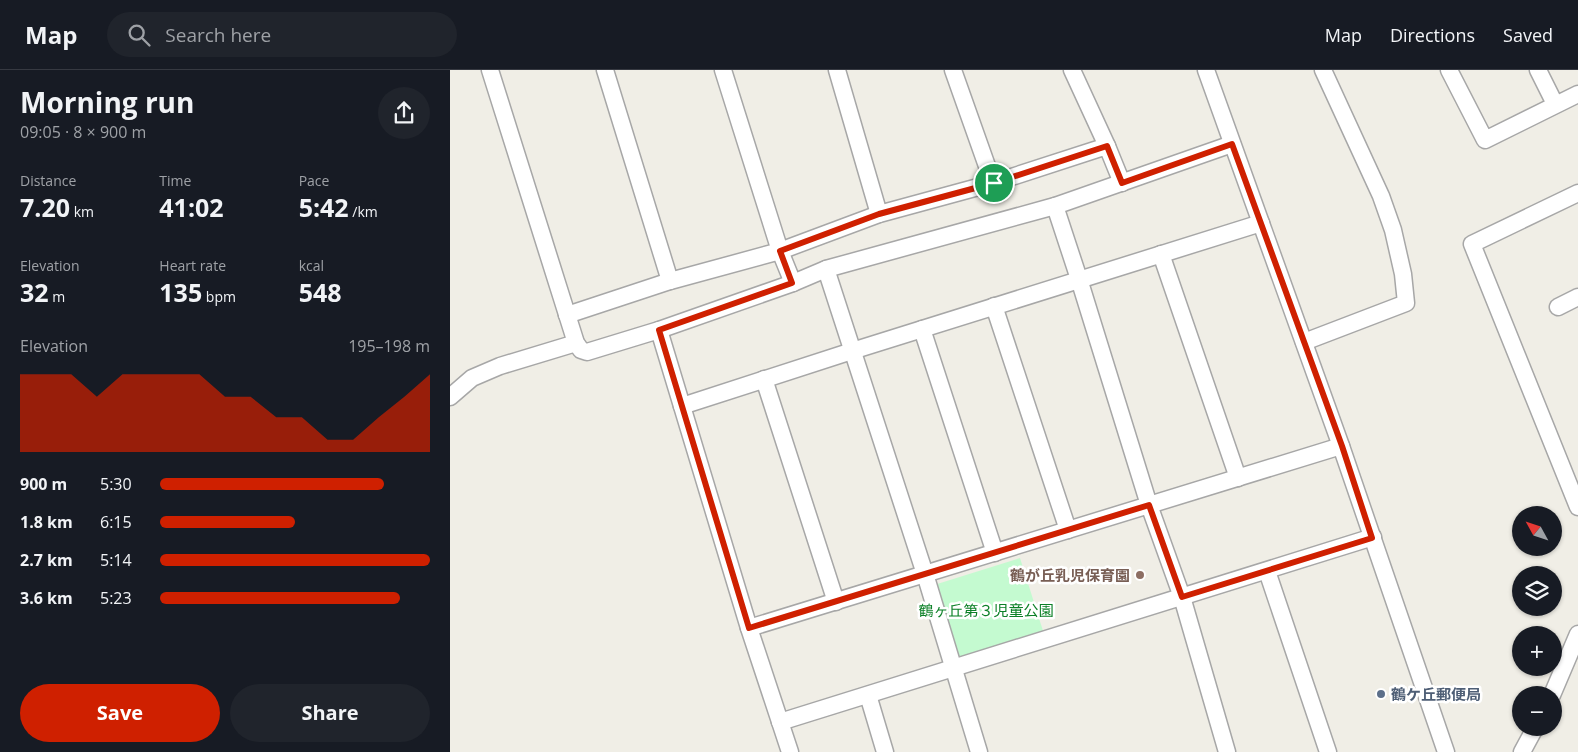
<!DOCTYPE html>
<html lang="en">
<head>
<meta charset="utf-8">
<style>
  :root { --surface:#171b24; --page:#20242c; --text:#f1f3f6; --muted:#9ea1a6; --line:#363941; --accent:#cf2000 }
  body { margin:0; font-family:"Open Sans","Noto Sans JP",sans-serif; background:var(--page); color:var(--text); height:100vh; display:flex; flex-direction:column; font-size:19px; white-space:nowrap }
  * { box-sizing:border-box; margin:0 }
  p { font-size:16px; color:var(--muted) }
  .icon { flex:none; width:28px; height:28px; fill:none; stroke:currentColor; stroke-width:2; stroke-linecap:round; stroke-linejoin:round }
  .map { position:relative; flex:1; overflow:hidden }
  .side { display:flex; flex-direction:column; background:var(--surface); width:450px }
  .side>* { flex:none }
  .needle { width:32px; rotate:310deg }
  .buttons { position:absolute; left:1062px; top:436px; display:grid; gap:10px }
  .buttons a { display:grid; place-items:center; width:50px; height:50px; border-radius:50%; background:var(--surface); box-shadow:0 1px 4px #0004; font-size:25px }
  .pin { position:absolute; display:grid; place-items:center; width:42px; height:42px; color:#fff; margin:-21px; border:2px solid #fff; border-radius:50%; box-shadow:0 1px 5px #0007 }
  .round { display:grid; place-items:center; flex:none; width:52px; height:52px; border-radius:26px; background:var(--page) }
  .head { display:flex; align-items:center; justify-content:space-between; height:85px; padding:0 20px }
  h1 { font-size:28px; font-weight:700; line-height:38px }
  .stats { display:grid; grid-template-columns:repeat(3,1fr); gap:8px; height:85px; padding:5px 20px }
  .stats div { display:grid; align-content:center }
  .stats b { font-size:25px; font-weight:700 }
  .stats small { font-size:14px; font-weight:400 }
  .stats p { font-size:14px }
  .chart { height:140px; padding:10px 20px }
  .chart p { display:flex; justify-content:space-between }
  .chart svg { width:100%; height:90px; margin-top:5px; fill:var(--accent); opacity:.7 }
  .button { display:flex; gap:10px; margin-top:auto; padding:10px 20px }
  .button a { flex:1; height:58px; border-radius:30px; background:var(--accent); color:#fff; font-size:20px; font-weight:700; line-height:58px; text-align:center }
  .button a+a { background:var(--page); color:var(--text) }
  ul { padding:0 20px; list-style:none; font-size:16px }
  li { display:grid; grid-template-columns:80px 60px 1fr; align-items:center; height:38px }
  li i { height:12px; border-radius:6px; background:var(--accent) }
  header { display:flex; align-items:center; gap:30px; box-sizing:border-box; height:70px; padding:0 25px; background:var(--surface); border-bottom:1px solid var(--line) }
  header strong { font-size:24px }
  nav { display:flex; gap:28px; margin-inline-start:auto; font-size:18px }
  .search { width:350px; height:45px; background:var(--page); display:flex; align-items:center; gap:12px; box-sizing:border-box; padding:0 18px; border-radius:28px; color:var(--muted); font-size:19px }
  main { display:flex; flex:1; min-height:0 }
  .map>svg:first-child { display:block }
  .park { fill:#c4fad0 }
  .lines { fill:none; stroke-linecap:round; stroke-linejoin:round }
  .minor-casing { stroke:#a7a7a7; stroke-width:19 }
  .minor { stroke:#fff; stroke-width:16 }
  .route-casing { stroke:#fff; stroke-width:10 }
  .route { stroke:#cf2000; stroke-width:6 }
  .education-dot { fill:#8d6e63; stroke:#fff; stroke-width:2 }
  .service-dot { fill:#5c6f8a; stroke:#fff; stroke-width:2 }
  .labels { text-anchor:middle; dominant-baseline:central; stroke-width:5; stroke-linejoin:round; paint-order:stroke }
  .education-label { font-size:15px; font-weight:bold; fill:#785e54; stroke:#fff; text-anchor:end }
  .park-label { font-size:15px; fill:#0c8027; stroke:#fff }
  .service-label { font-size:15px; font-weight:bold; fill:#4e5e75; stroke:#fff; text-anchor:start }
</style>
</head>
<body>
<header>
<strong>Map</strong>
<div class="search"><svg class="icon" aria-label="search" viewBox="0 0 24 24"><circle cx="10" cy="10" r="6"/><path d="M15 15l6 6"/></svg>Search here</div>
<nav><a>Map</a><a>Directions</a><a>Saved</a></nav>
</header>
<main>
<section class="side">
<div class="head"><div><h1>Morning run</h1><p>09:05 · 8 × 900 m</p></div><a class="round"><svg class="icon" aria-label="share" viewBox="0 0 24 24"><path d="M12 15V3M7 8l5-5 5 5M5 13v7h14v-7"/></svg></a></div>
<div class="stats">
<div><p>Distance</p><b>7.20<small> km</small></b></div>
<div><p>Time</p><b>41:02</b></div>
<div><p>Pace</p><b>5:42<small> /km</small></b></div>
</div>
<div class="stats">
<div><p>Elevation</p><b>32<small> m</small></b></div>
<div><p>Heart rate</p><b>135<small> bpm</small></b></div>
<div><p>kcal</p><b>548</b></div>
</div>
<div class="chart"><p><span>Elevation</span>195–198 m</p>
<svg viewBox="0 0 160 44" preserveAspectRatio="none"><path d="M0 44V6L10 6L20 6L30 17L40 6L50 6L60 6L70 6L80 17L90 17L100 27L110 27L120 38L130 38L140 27L150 17L160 6V44z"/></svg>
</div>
<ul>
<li><b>900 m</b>5:30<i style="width:83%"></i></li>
<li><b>1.8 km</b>6:15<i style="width:50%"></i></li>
<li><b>2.7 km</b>5:14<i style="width:100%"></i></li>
<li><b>3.6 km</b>5:23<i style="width:89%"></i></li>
</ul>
<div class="button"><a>Save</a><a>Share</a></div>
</section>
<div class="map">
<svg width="1128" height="682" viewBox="0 0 1128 682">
  <rect width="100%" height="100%" fill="#f0eee6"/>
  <polygon class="park" points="570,488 594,564 508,591 484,515"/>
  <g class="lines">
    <g class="minor-casing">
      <g id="minor">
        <polyline points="40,0 126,273 131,280 137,282 209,260 299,558 340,682"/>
        <polyline points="155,0 220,211"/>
        <polyline points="273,0 330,181 343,213"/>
        <polyline points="387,0 429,144"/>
        <polyline points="503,0 543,113"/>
        <polyline points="622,0 657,76"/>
        <polyline points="756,0 891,376 996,682"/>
        <polyline points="999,0 1035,70 1128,24"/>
        <polyline points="1088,0 1105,34"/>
        <polyline points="1128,123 1022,174 1128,437"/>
        <polyline points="605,136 629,209 699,435 732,527 777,682"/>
        <polyline points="711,184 788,408"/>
        <polyline points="376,199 475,504 529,682"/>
        <polyline points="544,236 618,460"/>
        <polyline points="1108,237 1128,227"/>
        <polyline points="117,245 220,211 330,181 429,144 543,113 657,76 672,113"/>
        <polyline points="472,259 545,483"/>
        <polyline points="209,260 343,213 376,199 605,136 782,74"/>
        <polyline points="854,272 956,233 953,204 943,160 931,126 873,0"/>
        <polyline points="314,309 386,532"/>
        <polyline points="0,327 22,308 50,296 126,273"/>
        <polyline points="232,336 402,281 811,153"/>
        <polyline points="817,501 878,682"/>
        <polyline points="299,558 891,376"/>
        <polyline points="418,625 435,682"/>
        <polyline points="1102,625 1128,564"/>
        <polyline points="330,652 923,467"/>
        <polyline points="1072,682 1085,658"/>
      </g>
    </g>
    <use href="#minor" class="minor"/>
  </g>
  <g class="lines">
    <g class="route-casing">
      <polygon id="route" points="782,74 892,376 922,468 732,527 699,435 299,558 209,260 342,213 330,181 429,144 544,113 657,76 672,113"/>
    </g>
    <use href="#route" class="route"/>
  </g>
  <circle class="education-dot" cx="690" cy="505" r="5"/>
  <circle class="service-dot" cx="931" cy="624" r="5"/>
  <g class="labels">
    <g class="education-label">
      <text x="680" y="505">鶴が丘乳児保育園</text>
    </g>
    <g class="park-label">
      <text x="536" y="540">鶴ヶ丘第３児童公園</text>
    </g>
    <g class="service-label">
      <text x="941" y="624">鶴ケ丘郵便局</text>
    </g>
  </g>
</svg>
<div class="buttons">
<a><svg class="needle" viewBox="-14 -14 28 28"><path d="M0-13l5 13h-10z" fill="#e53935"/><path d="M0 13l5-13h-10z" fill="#9ea1a6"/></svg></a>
<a><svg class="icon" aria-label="layers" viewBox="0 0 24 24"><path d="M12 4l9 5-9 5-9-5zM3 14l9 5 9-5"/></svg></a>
<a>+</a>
<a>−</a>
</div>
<div class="pin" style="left:544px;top:113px;background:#1e9e55"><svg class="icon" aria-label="arrive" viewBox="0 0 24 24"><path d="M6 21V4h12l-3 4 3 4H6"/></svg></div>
</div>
</main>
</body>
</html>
